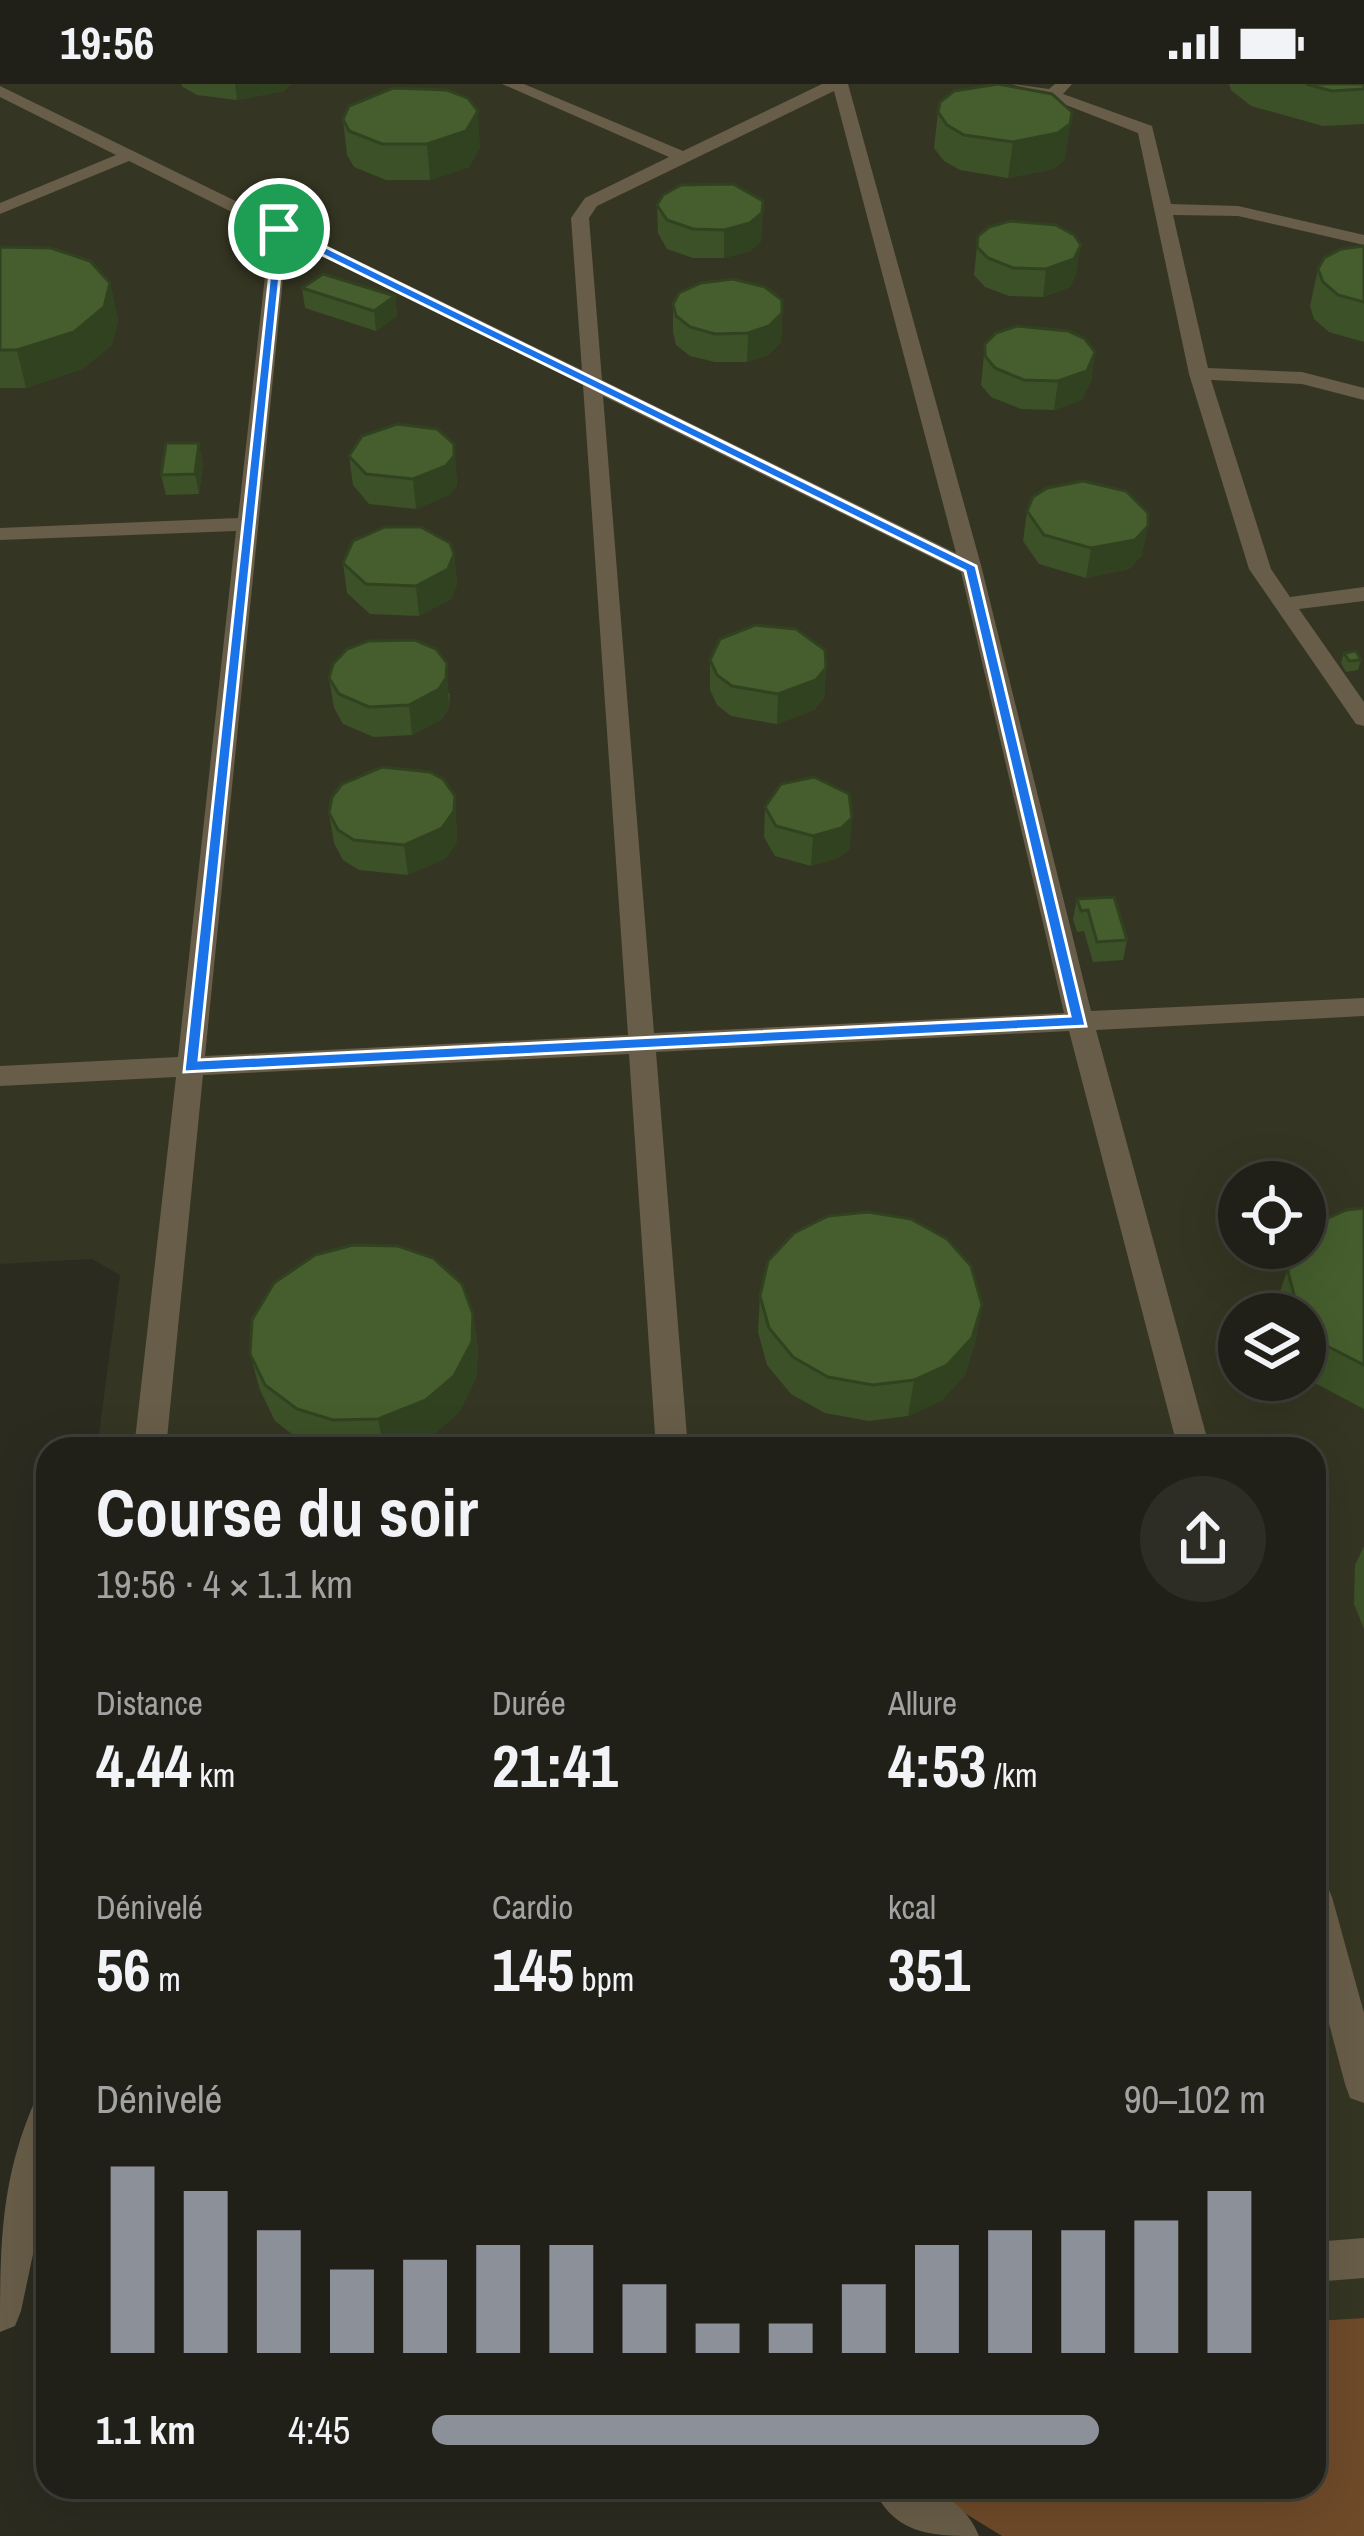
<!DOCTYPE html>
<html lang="fr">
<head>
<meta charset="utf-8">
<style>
  :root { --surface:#202018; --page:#2d2d25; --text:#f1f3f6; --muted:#a2a3a2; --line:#3d3e37; --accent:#8c9099 }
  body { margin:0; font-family:"Archivo Narrow",sans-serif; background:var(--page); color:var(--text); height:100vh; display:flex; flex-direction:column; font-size:45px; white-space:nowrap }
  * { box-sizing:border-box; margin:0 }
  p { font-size:39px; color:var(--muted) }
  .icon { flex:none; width:66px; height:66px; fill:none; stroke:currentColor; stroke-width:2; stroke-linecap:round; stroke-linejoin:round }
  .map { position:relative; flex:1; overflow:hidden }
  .side { position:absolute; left:36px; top:1353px; width:1290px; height:1062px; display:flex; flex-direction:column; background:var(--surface); border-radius:36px; box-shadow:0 12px 48px #0002,0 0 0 3px var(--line) }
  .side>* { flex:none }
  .buttons { position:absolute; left:1218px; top:1077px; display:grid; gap:24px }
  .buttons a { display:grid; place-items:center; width:108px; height:108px; border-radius:50%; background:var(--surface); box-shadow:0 12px 48px #0002,0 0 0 3px var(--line); font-size:60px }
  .pin { position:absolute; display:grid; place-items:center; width:102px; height:102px; color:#fff; margin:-51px; border:6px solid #fff; border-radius:50%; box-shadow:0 3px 12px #0007 }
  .round { display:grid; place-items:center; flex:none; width:126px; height:126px; border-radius:63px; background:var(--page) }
  .overview { display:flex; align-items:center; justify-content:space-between; height:204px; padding:0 60px }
  h1 { font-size:66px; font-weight:700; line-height:90px }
  .figures { display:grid; grid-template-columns:repeat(3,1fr); gap:18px; height:204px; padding:12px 60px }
  .figures div { display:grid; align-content:center }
  .figures b { font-size:60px; font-weight:700 }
  .figures small { font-size:33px; font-weight:400 }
  .figures p { font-size:33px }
  .chart { height:336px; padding:24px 60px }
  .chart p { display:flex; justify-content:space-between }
  .chart svg { width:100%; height:216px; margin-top:12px; stroke:var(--accent); stroke-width:6 }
  ul { padding:0 60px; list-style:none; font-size:39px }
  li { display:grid; grid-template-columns:192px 144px 1fr; align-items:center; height:90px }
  li i { height:30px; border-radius:15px; background:var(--accent) }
  .status { display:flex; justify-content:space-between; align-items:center; height:84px; padding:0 60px; background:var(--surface); direction:ltr }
  .status svg { height:33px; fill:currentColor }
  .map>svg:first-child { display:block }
  .built { fill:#353523; fill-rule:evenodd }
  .green { fill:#6e4a29 }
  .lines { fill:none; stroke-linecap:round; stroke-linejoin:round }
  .minor { fill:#685d48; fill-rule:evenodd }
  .wall { fill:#3c5127 }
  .shaded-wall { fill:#314220 }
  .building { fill:#465e2d; stroke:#314220; stroke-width:3 }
  .route { fill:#1a73e8; stroke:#fff; stroke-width:3; fill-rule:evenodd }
</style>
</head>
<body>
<div class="status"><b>19:56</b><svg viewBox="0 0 49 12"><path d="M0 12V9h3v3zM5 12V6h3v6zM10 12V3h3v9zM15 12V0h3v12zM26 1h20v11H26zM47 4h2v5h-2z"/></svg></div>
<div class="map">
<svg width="1364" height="2452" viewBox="0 0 1364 2452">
  <rect width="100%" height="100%" fill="#2b2b20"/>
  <path class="built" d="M0,0H1364V2234L1314,2237V1365H97L120,1191L92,1175L0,1180ZM1239,1098H1305V1164H1239ZM1239,1230H1305V1296H1239Z"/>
  <polygon class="green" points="1364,2234 1364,2452 1002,2452 922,2403 1314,2403 1314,2237"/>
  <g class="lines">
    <g class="minor">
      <path d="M502,0H524L683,67L822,0H848L982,485L1091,927L1364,914V932L1096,946L1210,1365H1178L1069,947L656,968L688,1365H656L629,970L203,991L166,1365H134L176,993L0,1002V982L178,973L236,447L0,456V444L238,434L270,147L129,77L0,130V119L116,71L0,13V2L582,286L571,134L585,114L669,73ZM834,7L956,469L602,296L589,134L597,122ZM287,155L583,301L628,951L205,972ZM603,312L961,488L1064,929L654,949Z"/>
      <polygon points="1012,0 1049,5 1055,0 1072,0 1063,10 1152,42 1171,120 1238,122 1364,151 1364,161 1238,132 1173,131 1208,284 1302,288 1364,304 1364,316 1302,300 1211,296 1271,485 1290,513 1364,503 1364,517 1299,525 1364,618 1364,642 1356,640 1249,485 1189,290 1138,49"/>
      <polygon points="1314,1795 1327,1801 1332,1813 1364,1929 1364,2019 1350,2014 1345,2000 1314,1883"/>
      <path d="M48,2014V2099L21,2227L15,2242L0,2248C0,2163 0,2098 34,2019Z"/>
      <polygon points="1364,2154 1364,2194 1314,2198 1314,2158"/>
      <path d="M873,2403C918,2403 959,2404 979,2452C934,2452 894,2452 873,2403Z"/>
    </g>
  </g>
  <g class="wall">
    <polygon points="181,0 291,0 284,7 237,16 197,11 183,3"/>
    <polygon points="1229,0 1364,0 1364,40 1323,42 1251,22 1231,6"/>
    <polygon points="938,28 1065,76 1053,85 1008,94 960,86 944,77 934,64"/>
    <polygon points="343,35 480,63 469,83 430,96 386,96 354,83 347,71"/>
    <polygon points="763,117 761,157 750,167 724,174 693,174 667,165 658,149 657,121"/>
    <polygon points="978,152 1076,190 1070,203 1043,213 1009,212 985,203 974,191"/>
    <polygon points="1364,162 1364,258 1329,248 1314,235 1310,222 1318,185"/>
    <polygon points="0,163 110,199 118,236 112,261 82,285 26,304 0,304"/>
    <polygon points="302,204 395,212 397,232 376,247 305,224"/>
    <polygon points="673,220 782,229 781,258 768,271 747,278 715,278 690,272 676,261 673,248"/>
    <polygon points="985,260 1095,268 1091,297 1082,316 1054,326 1021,325 991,313 981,301"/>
    <polygon points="454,360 457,401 449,411 416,425 369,420 353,401 349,372"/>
    <polygon points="203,379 199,410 166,411 161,391"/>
    <polygon points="1027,427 1142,471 1129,485 1086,494 1039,480 1023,457"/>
    <polygon points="454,470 457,500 451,515 419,532 370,530 347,509 343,479"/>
    <polygon points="1344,569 1361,576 1358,586 1346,588 1341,579"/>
    <polygon points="710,576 826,584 824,614 814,626 777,640 731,632 717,621 710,606"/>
    <polygon points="329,594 450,609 449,624 442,635 412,651 374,653 343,640 334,624"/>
    <polygon points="455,712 457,757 446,774 408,791 359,786 343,776 334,759 329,729"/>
    <polygon points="765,723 850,765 838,774 811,782 775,772 764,753"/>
    <polygon points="1077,815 1127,856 1123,876 1093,878 1084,847 1077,848 1073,835"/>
    <polygon points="1364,1124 1364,1325 1313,1298 1305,1289 1305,1230 1276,1230 1274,1225 1295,1164"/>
    <polygon points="760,1212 982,1221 975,1258 965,1291 941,1317 908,1332 869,1337 825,1329 791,1310 767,1281 758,1248"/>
    <polygon points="473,1230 478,1267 476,1294 459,1328 432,1352 398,1365 319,1365 306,1361 275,1337 260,1306 250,1270"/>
    <polygon points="1364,1462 1364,1545 1354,1520 1355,1481"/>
  </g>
  <g class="shaded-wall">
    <polygon points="235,0 291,0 284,7 237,16"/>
    <polygon points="478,27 480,63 469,83 430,96 427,60"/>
    <polygon points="1072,28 1065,76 1053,85 1008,94 1013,58"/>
    <polygon points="762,129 761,157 750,167 724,174 724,146"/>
    <polygon points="1081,161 1076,190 1070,203 1043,213 1046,185"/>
    <polygon points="110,199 118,236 112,261 82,285 26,304 17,266"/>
    <polygon points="395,212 397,232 376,247 374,227"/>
    <polygon points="782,229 781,258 768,271 747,278 748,249"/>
    <polygon points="1095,268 1091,297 1082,316 1054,326 1058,297"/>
    <polygon points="199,359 203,379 199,410 195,390"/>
    <polygon points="454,360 457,401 449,411 416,425 413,395"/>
    <polygon points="1148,442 1142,471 1129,485 1086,494 1091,464"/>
    <polygon points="454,470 457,500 451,515 419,532 416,502"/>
    <polygon points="447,579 449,624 442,635 412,651 409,621"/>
    <polygon points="826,584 824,614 814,626 777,640 778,610"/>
    <polygon points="455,712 457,757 446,774 408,791 404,761"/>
    <polygon points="852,734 850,765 838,774 811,782 813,752"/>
    <polygon points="982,1221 975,1258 965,1291 941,1317 908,1332 914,1296"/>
    <polygon points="473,1230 478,1267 476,1294 459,1328 432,1352 398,1365 384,1365 378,1335"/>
  </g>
  <g class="building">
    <polygon points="998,0 1052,10 1072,28 1070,40 1058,49 1013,58 964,51 947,41 938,28 940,18 954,7"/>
    <polygon points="1306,0 1364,0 1364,5 1332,7"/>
    <polygon points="393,4 447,6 468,14 478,27 466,47 427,60 382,60 349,47 343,35 349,22"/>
    <polygon points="733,100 763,117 762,129 750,139 724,146 693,145 667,136 657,121 663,111 681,101"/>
    <polygon points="1010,137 1056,141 1074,151 1081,161 1074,175 1046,185 1013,184 988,174 977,163 978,152 989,143"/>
    <polygon points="1364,162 1364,218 1338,211 1323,198 1318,185 1324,174 1341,165"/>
    <polygon points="0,163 51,164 90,177 110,199 104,223 74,248 17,266 0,266"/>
    <polygon points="323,190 395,212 374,227 302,204"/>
    <polygon points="733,195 765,203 782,216 782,229 769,242 748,249 715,250 690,243 676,232 673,220 679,209 701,199"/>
    <polygon points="1017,242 1068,247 1085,255 1095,268 1087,287 1058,297 1024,296 995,284 985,272 985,260 996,249"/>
    <polygon points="397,340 437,345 454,360 454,372 446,382 413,395 366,390 349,372 362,352"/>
    <polygon points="166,359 199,359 195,390 161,391"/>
    <polygon points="1083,397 1126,407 1148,429 1148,442 1135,456 1091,464 1044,451 1027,427 1033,413 1047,404"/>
    <polygon points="385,443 421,443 450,459 454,470 448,485 416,502 366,500 343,479 353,457"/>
    <polygon points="755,541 796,545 825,566 826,584 816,596 778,610 732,602 717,591 710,576 720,555"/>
    <polygon points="415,556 436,565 447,579 446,594 439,605 409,621 369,623 339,610 329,594 333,580 347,565 368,557"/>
    <polygon points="1356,567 1361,576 1349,577 1344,569"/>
    <polygon points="382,683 430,688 443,695 455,712 454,727 442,744 404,761 354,756 338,746 329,729 332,713 342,700"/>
    <polygon points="814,693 849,710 852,734 841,744 813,752 776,742 765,723 781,700"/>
    <polygon points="1114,813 1127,856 1097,858 1088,826 1081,827 1077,815"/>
    <polygon points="1364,1124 1364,1281 1327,1262 1305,1237 1305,1230 1299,1230 1288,1188 1295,1164 1305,1164 1305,1150 1313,1141 1346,1126"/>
    <polygon points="868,1128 911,1135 947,1155 971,1182 982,1221 972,1254 947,1281 914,1296 873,1301 828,1293 793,1273 769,1244 760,1212 768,1177 794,1149 828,1132"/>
    <polygon points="353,1161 398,1162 433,1174 462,1200 473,1230 472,1258 454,1292 426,1316 378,1335 333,1336 297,1325 265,1301 250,1270 252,1236 274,1199 315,1171"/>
  </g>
  <path class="route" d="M275,142H283L976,482L1086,942L184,988ZM284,152L965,487L1070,932L199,976Z"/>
</svg>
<div class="buttons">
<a><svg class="icon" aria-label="locate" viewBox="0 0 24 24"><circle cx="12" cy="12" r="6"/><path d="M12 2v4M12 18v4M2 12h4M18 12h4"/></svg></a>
<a><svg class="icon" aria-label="layers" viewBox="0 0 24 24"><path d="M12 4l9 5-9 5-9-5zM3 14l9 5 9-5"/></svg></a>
</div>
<div class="pin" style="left:279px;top:145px;background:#1e9e55"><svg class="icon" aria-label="arrive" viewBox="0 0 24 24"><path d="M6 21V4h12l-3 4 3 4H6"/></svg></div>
<section class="side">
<div class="overview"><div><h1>Course du soir</h1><p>19:56 · 4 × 1.1 km</p></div><a class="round"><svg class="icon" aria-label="share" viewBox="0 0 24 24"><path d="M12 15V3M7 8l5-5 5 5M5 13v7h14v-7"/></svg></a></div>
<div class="figures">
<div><p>Distance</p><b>4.44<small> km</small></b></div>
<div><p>Durée</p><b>21:41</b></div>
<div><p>Allure</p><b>4:53<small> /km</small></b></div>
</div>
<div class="figures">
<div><p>Dénivelé</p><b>56<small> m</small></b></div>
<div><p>Cardio</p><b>145<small> bpm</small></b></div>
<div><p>kcal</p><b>351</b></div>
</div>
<div class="chart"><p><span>Dénivelé</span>90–102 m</p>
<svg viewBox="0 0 160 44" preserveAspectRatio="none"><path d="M5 44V6M15 44V11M25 44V19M35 44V27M45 44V25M55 44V22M65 44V22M75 44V30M85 44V38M95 44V38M105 44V30M115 44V22M125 44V19M135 44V19M145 44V17M155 44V11"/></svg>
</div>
<ul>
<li><b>1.1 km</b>4:45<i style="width:80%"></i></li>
</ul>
</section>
</div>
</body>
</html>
